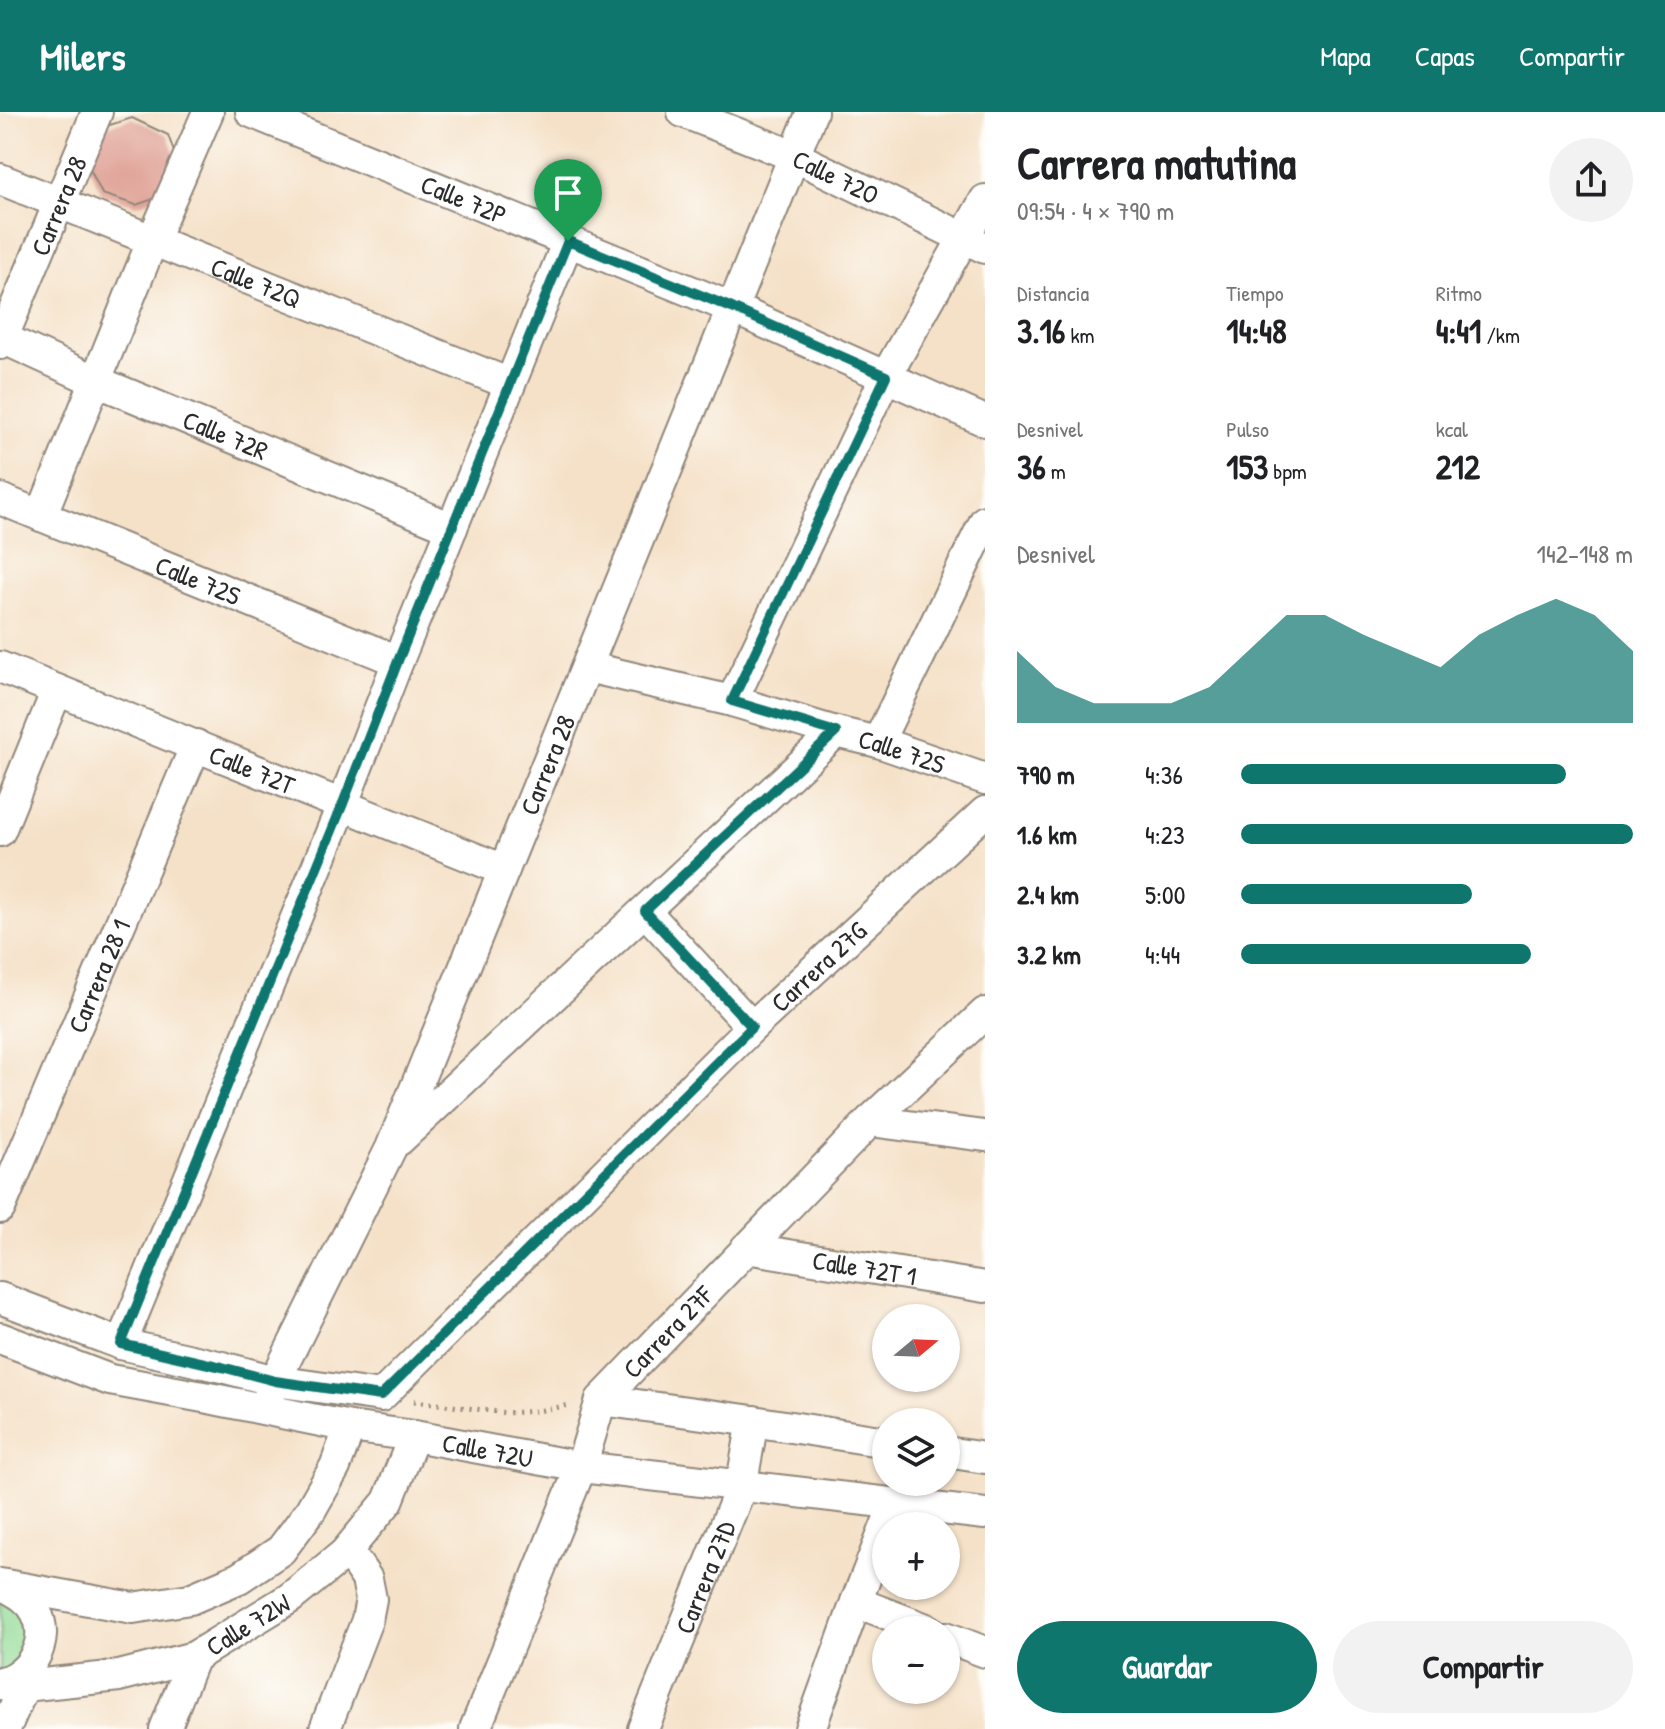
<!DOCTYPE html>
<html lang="es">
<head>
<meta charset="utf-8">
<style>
  :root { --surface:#fff; --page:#f2f2f2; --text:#202124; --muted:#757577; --accent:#0f766e }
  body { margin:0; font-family:"Patrick Hand",sans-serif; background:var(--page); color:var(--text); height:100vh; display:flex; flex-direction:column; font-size:30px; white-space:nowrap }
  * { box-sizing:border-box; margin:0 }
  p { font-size:26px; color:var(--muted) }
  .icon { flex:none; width:44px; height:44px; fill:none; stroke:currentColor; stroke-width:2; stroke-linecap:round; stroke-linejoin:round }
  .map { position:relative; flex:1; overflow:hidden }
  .side { display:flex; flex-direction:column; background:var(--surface); width:680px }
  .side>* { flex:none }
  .needle { width:52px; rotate:71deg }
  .tools { position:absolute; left:872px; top:1192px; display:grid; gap:16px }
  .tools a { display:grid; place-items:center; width:88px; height:88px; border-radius:50%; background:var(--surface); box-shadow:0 2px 6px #0004; font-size:40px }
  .pin { position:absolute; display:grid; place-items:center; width:68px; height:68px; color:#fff; margin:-82px -34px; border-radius:50% 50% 50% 0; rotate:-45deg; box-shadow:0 0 8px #0007 }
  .pin .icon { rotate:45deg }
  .round { display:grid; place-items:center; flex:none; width:84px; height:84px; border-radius:42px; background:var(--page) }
  .headline { display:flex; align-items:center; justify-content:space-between; height:136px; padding:0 32px }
  h1 { font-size:44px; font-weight:700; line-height:60px }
  .stats { display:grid; grid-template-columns:repeat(3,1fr); gap:12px; height:136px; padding:8px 32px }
  .stats div { display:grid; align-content:center }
  .stats b { font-size:34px; font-weight:700 }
  .stats small { font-size:22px; font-weight:400 }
  .stats p { font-size:22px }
  .chart { height:224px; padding:16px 32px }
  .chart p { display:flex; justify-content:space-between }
  .chart svg { width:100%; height:144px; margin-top:8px; fill:var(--accent); opacity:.7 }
  .primary-button { display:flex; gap:16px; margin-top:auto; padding:16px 32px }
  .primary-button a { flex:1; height:92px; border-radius:48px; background:var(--accent); color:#fff; font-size:32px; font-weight:700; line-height:92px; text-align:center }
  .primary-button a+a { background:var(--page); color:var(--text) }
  ul { padding:0 32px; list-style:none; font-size:26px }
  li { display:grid; grid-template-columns:128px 96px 1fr; align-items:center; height:60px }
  li i { height:20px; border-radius:10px; background:var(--accent) }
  header { display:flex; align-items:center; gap:48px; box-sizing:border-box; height:112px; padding:0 40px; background:var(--accent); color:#fff }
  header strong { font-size:38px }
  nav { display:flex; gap:44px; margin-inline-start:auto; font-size:28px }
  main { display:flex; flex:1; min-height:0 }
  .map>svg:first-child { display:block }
  .green { fill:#92da95; stroke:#5e8260; stroke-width:2 }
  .building { fill:#e1a59a }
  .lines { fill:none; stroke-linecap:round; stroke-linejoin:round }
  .minor-casing { stroke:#90867a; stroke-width:34 }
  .path { stroke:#90867a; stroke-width:5; stroke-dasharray:2 6; stroke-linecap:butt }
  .minor { stroke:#fff; stroke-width:30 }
  .route-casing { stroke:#fff; stroke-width:16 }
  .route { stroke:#0f766e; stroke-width:10 }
  .labels { text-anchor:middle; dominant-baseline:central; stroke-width:6; stroke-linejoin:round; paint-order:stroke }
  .street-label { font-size:26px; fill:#2b2b2b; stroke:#fdfcf7 }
</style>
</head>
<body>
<header>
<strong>Milers</strong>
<nav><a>Mapa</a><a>Capas</a><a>Compartir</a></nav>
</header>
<main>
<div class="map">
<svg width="985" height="1617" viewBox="0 0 985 1617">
  <rect width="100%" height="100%" fill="#fdfcf7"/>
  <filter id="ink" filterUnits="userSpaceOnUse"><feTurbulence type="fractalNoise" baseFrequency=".0125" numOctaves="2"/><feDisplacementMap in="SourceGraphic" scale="16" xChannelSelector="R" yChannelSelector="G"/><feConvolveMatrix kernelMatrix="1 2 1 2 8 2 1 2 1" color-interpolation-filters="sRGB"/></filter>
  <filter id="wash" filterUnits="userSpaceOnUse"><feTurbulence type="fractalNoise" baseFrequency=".006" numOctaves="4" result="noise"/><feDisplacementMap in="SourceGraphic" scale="32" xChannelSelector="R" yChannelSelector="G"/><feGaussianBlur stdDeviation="1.8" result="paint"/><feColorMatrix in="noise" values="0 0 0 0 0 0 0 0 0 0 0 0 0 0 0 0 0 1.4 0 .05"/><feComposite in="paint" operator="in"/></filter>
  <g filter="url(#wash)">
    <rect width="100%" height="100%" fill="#f5e1c8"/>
    <polygon class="green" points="0,1472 41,1521 0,1570"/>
    <g id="blocks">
      <polygon class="building" points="132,6 168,23 178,51 166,83 136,93 102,82 87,51 100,16"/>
    </g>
  </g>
  <g filter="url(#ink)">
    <use href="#blocks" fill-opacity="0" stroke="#90867a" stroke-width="2"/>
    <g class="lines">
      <g class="minor-casing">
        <g id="minor">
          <path id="s1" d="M251,0L732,196L985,309"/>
          <path id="s2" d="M683,0L794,44L985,136"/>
          <path id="s3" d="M0,67L510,272"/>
          <path id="s4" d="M0,225L96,269L452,416"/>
          <path id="s5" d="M0,232L97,0"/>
          <path id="s6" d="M0,387L398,549"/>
          <polyline points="41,404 153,127 208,0"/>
          <path id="s7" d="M0,555C168,622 336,692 504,758"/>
          <path id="s8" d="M587,555L732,589L836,620L878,630L985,667"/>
          <polyline points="732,589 886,264 985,88"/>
          <polyline points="878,630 985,409"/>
          <polyline points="0,719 57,578"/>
          <polyline points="645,799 752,915"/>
          <polyline points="870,1009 985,1024"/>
          <polyline points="399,1028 836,620"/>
          <path id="s9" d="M0,1096L196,633"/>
          <path id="s10" d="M746,1136L985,1175"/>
          <path id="s11" d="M0,1186L121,1232L222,1255L275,1269L381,1284L752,915L985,700"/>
          <path id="s12" d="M0,1226L110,1268L214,1287L350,1315L414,1324L581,1355L985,1402"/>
          <polyline points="121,1232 342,694 398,549 568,129"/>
          <polyline points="601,1288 753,1309 886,1330"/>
          <path id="s13" d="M264,1297L275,1269L391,1036L812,0"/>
          <polyline points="946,1340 985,1346"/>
          <polyline points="0,1472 133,1496 190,1487 239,1466 281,1438 310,1399 335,1355 350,1315"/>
          <polyline points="856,1490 929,1518"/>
          <polyline points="946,1525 985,1540"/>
          <path d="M0,1570C31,1565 51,1528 36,1500C29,1487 18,1481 7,1475"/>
          <path id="s14" d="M0,1572L24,1574L119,1564L194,1545L290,1486L344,1442L388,1389L414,1324"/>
          <polyline points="5,1617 24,1574"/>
          <polyline points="165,1617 194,1545"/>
          <polyline points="325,1617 367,1508 371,1487 367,1467 356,1451 344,1442"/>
          <path id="s15" d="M475,1617L581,1355L601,1288L870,1009L985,901"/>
          <path id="s16" d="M643,1617L741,1375L753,1309"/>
          <polyline points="810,1617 856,1490 895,1391"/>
        </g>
      </g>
      <polyline class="path" points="414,1289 506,1301 538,1299 570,1293"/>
      <use href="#minor" class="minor"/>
    </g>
  </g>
  <g class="lines" filter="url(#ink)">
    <g class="route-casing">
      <polygon id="route" points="568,129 732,196 886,264 732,589 836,620 645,799 752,915 381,1284 275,1269 222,1255 121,1232 342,694 398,549"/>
    </g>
    <use href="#route" class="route"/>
  </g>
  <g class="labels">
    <g class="street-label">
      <text stroke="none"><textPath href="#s2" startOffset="166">Calle 72O</textPath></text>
      <text stroke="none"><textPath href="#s1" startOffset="230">Calle 72P</textPath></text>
      <text stroke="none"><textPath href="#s5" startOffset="150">Carrera 28</textPath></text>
      <text stroke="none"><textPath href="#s3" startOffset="276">Calle 72Q</textPath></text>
      <text stroke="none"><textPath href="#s4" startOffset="246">Calle 72R</textPath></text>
      <text stroke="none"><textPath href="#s6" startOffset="214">Calle 72S</textPath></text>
      <text stroke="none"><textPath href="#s8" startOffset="326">Calle 72S</textPath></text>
      <text stroke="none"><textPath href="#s13" startOffset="704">Carrera 28</textPath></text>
      <text stroke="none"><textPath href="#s7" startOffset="272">Calle 72T</textPath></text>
      <text stroke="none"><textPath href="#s11" startOffset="1008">Carrera 27G</textPath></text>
      <text stroke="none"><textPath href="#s9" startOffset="252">Carrera 28 1</textPath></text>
      <text stroke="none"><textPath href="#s10" startOffset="120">Calle 72T 1</textPath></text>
      <text stroke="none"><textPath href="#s15" startOffset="448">Carrera 27F</textPath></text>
      <text stroke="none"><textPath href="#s12" startOffset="502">Calle 72U</textPath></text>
      <text stroke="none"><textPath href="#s16" startOffset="164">Carrera 27D</textPath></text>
      <text stroke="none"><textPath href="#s14" startOffset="260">Calle 72W</textPath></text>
    </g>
  </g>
</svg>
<div class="tools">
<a><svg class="needle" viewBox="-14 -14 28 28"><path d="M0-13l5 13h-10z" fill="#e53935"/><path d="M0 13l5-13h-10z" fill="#757577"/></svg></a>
<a><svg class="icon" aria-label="layers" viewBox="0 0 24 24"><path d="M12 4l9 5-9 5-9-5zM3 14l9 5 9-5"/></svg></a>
<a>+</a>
<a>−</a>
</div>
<div class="pin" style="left:568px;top:129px;background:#1e9e55"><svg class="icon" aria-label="arrive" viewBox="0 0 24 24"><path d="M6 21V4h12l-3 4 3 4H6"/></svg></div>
</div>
<section class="side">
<div class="headline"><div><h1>Carrera matutina</h1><p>09:54 · 4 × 790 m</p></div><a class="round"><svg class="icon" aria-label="share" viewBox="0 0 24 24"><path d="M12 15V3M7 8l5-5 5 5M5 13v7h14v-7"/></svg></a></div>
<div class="stats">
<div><p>Distancia</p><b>3.16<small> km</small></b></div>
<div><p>Tiempo</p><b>14:48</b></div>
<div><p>Ritmo</p><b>4:41<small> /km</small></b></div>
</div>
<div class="stats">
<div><p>Desnivel</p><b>36<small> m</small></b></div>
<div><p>Pulso</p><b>153<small> bpm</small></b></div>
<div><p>kcal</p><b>212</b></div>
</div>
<div class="chart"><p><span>Desnivel</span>142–148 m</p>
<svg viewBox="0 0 160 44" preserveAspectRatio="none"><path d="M0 44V22L10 33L20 38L30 38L40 38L50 33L60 22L70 11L80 11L90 17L100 22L110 27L120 17L130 11L140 6L150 11L160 22V44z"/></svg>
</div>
<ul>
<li><b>790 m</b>4:36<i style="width:83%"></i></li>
<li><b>1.6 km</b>4:23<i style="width:100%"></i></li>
<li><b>2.4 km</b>5:00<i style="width:59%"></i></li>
<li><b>3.2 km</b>4:44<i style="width:74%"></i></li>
</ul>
<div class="primary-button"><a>Guardar</a><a>Compartir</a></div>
</section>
</main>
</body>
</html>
